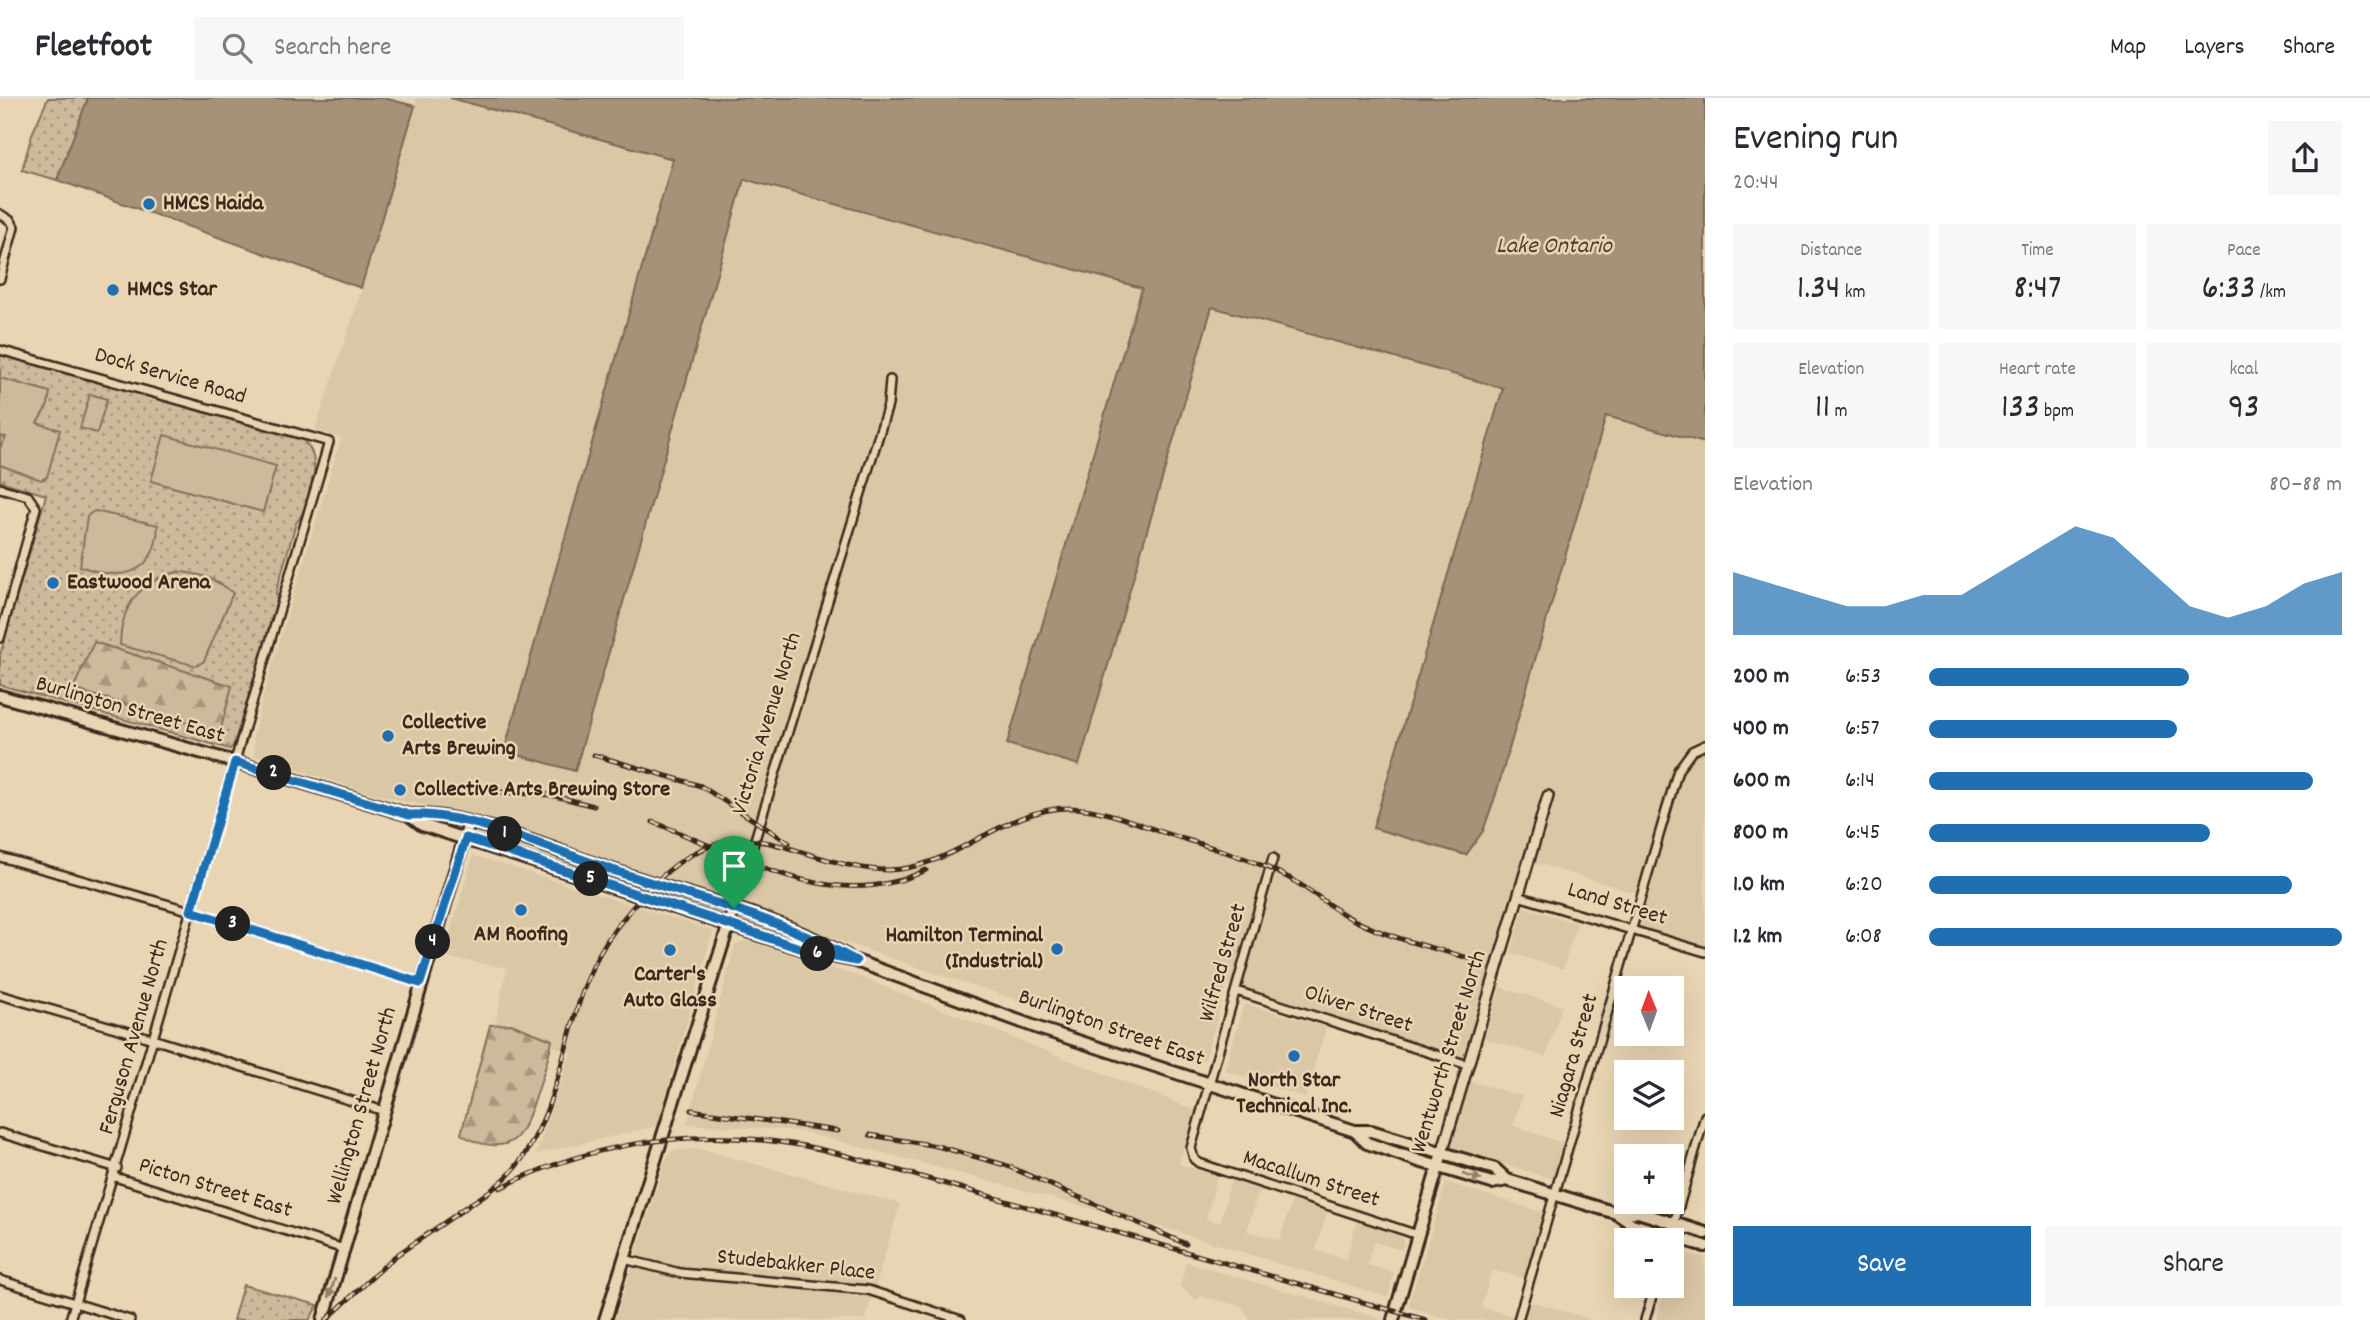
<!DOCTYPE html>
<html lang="en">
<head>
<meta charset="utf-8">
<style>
  :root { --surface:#fff; --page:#f7f7f7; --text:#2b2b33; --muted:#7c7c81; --line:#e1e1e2; --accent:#1f6fb2 }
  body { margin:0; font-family:Dekko,sans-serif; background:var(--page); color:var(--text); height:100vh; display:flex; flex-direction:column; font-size:26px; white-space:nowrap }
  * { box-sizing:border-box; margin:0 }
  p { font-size:23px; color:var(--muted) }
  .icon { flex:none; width:38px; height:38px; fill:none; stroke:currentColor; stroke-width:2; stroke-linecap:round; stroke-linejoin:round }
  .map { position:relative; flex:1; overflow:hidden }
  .drawer { display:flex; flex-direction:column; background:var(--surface); width:665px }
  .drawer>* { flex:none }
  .needle { width:46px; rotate:359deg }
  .controls { position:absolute; left:1614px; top:878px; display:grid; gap:14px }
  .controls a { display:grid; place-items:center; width:70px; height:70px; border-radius:0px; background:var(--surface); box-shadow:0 7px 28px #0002; font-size:35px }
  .pin { position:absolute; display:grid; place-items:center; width:60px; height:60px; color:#fff; margin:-72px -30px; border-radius:50% 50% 50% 0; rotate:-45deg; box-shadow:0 0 7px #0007 }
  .pin .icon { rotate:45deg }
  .km { position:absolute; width:35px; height:35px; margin:-18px; border-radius:50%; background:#222; color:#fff; font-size:19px; line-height:35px; text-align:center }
  .round { display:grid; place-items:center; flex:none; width:74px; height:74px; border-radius:0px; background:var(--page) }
  .head { display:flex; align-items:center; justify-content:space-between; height:119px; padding:0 28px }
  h1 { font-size:38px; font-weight:600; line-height:52px }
  .figures { display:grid; grid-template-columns:repeat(3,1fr); gap:10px; height:119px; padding:7px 28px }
  .figures div { display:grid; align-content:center; border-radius:0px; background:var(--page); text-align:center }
  .figures b { font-size:35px; font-weight:600 }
  .figures small { font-size:19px; font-weight:400 }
  .figures p { font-size:19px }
  .chart { height:196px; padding:14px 28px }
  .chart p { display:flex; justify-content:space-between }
  .chart svg { width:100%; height:126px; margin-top:7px; fill:var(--accent); opacity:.7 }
  .button { display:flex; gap:14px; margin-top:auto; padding:14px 28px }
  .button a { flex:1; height:80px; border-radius:0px; background:var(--accent); color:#fff; font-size:28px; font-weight:600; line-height:80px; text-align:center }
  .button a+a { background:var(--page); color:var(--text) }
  ul { padding:0 28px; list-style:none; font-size:23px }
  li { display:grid; grid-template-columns:112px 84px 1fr; align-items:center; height:52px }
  li i { height:18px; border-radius:9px; background:var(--accent) }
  header { display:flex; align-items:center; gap:42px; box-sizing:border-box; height:98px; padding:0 35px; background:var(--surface); border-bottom:2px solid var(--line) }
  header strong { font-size:33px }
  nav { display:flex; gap:38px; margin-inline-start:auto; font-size:24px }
  .search { width:490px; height:63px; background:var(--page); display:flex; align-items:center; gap:18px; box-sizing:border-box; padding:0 24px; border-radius:0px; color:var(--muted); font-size:26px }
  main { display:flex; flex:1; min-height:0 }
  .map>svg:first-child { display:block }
  .built { fill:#dac7a6 }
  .green { fill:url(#green-dots); stroke:#84725c; stroke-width:2 }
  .forest { fill:url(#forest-firs); stroke:#84725c; stroke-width:2 }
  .pitch { fill:#cdb99b; stroke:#84725c; stroke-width:2 }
  .water { fill:#a59278; stroke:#7b6854; stroke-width:2 }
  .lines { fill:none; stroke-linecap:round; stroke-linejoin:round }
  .minor-casing { stroke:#3b2a1e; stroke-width:12 }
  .tertiary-casing { stroke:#3b2a1e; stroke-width:14 }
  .secondary-casing { stroke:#3b2a1e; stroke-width:16 }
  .minor { stroke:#e9d5b3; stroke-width:7 }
  .tertiary { stroke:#e9d5b3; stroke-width:9 }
  .secondary { stroke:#e9d5b3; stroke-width:10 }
  .rail-casing { stroke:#3b2a1e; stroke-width:5 }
  .rail { stroke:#e9d5b3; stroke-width:2.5; stroke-dasharray:8; stroke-linecap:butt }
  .oneway { fill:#928068 }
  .route-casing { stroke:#fff; stroke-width:14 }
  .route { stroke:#1f6fb2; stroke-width:9 }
  .poi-dot { fill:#1f6fb2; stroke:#e9d5b3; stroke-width:2.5 }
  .labels { text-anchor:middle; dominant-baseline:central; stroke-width:5; stroke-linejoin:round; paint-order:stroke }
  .poi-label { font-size:23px; font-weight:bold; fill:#3b2a1e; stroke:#e9d5b3; text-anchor:start }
  .street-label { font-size:23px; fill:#3b2a1e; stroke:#e9d5b3 }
  .water-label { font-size:24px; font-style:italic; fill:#503f30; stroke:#e9d5b3 }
</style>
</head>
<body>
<header>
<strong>Fleetfoot</strong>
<div class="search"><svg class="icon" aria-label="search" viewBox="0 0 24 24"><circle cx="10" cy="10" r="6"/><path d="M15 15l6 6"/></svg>Search here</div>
<nav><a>Map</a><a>Layers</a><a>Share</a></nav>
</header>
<main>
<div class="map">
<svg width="1705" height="1222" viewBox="0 0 1705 1222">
  <defs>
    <pattern id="green-dots" width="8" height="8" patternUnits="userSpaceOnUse" patternTransform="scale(1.75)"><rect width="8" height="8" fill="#cdb99b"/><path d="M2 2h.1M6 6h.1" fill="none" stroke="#a8977e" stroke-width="1.8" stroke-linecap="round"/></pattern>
    <pattern id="forest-firs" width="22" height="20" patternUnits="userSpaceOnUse" patternTransform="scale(1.75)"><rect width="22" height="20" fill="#cdb99b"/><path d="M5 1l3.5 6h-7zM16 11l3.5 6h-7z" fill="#a8977e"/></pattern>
  </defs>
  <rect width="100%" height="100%" fill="#e9d5b3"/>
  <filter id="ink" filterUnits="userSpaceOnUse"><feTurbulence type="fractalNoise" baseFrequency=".0143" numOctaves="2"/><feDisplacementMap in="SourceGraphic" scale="14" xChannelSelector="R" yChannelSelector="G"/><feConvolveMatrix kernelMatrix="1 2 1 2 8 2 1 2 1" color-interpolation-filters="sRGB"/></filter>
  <g filter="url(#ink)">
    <g class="built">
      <polygon points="417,0 450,0 673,61 505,653 576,673 744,81 1142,190 1007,646 1079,667 1212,209 1503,290 1373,730 1466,757 1483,733 1496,696 1606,317 1705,345 1705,849 1639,830 1648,799 1523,761 1464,961 1227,885 1205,962 934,875 553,744 461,716 370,695 255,658 253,638 265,591 341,340 315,332 361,194"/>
      <polygon points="473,757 713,833 657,1028 536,1056 571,954 494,931 507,870 443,859"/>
      <polygon points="1524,809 1577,825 1563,871 1511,855"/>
      <polygon points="747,842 868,882 1195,1012 1179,1066 1217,1078 1206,1121 1220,1125 1231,1082 1259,1092 1247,1133 1280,1142 1292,1102 1327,1114 1316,1152 1346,1161 1357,1123 1400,1138 1404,1142 1402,1152 1374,1144 1367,1166 1394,1175 1388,1199 1161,1129 800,1033 687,1026 735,847"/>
      <polygon points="1500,889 1562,908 1546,959 1484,940"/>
      <polygon points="1244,906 1326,929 1305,1000 1225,972"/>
      <polygon points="1471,984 1522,998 1513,1028 1563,1045 1553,1081 1449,1050"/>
      <polygon points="700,1051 900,1106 865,1222 615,1222 666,1061 674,1052"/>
      <polygon points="1446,1084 1545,1115 1524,1180 1492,1172 1481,1209 1513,1218 1534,1204 1593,1222 1452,1222 1408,1209"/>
      <polygon points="1676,1152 1705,1160 1705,1222 1656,1222 1666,1188 1671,1188 1671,1168"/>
      <polygon points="1186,1164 1381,1221 1381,1222 1251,1222 1241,1208 1201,1198 1196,1202 1180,1188"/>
    </g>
    <g class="green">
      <polygon points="48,0 88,0 57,82 22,72 32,36"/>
      <path d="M0,257L302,342C325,357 311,408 296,425L276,494L277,503L234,646L230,651L0,587V557L46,397L0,383Z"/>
      <polygon points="243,1187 318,1207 309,1222 233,1222"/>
    </g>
    <g class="forest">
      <polygon points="94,544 232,588 220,634 73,591"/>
      <path d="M511,926L552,942C548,963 532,1017 520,1035C507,1055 477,1047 461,1036L490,927Z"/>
    </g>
    <g class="pitch">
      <polygon points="0,280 50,294 48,307 37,325 60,332 47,379 41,382 0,367 0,350 6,339 0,338"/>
      <polygon points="90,296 107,301 97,335 80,330"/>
      <polygon points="164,337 276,368 263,414 151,383"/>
      <path d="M94,413L158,427C156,478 121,484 80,468L87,418Z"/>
      <path d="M177,474C200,475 214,480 233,495L204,563L196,568L120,547C121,507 139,484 177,474Z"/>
    </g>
    <g class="water">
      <polygon points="88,0 384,0 415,8 361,190 57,82"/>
      <polygon points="450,0 1705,0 1705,345 1606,318 1496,696 1483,733 1466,757 1373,730 1503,290 1212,209 1079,667 1007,646 1142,190 744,81 575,673 504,653 673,61"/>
    </g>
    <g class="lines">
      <g class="minor-casing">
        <g id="minor">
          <polyline points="0,116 11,123 14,129 0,181"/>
          <polyline points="0,252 329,344 70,1222"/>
          <polyline points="0,390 28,398 36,410 0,540"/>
          <polyline points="0,759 191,813 420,885"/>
          <polyline points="1273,760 1191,1050 1194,1061 1199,1065 1418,1137"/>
          <polyline points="1518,798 1705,854"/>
          <polyline points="734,810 888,307 890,282"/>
          <polyline points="1236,893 1468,967"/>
          <polyline points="0,897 143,938 384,1013"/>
          <polyline points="0,1035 117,1070"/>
          <polyline points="115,1079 344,1151"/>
          <polyline points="1669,1143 1705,1018"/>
          <polyline points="624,1161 680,1175 868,1192 961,1222"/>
          <polyline points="0,1182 130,1222"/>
          <polyline points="1518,1222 1678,672 1692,653 1705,647"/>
          <polyline points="1645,1222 1655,1188"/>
        </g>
      </g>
      <g class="tertiary-casing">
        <polyline id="tertiary" points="1442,1055 1548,698"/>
      </g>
      <g class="secondary-casing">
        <g id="secondary">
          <polyline points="0,598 235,664 409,717 422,727 815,855 856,863 1041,931 1355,1033 1371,1033 1495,1071 1507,1082 1616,1115 1632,1126 1705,1148"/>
          <path d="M409,717C464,714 546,749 598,767C681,797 771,814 847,858"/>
          <polyline points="1355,1033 1367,1045 1419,1063 1492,1085 1507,1082"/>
          <polyline points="1616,1115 1638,1114 1705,1135"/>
          <polyline points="323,1222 469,725"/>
          <polyline points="605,1222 734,810"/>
          <polyline points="1393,1222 1442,1055"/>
        </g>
      </g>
      <use href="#minor" class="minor"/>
      <use href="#tertiary" class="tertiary"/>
      <use href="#secondary" class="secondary"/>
      <g class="rail-casing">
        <g id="rail">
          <polyline points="594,657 701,688 789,745"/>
          <polyline points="499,694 551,697 594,708"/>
          <path d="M653,724C739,757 833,818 926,772"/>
          <polyline points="691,1012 838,1033"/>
          <polyline points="870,1037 937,1048 1005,1067 1186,1146"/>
          <path d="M500,1090C607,1036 728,1026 844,1057L1426,1222"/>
          <path d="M458,1114C478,1101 499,1089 514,1071C569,1006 562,899 616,830C659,775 705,725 782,748C817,758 852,772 888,772C954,771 1003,710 1069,710C1101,710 1133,724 1162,734C1205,748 1250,759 1289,780C1312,792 1331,811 1354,822C1393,842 1440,851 1482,864"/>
          <polyline points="326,1222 394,1159 467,1109"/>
        </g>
      </g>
      <use href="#rail" class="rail"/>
    </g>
    <defs><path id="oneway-solid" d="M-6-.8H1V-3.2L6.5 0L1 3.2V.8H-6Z" transform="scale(1.75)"/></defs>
    <g class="oneway">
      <use href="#oneway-solid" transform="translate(1472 1079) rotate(17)"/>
      <use href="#oneway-solid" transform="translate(332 1190) rotate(107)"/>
    </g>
  </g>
  <g class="lines" filter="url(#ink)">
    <g class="route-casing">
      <path id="route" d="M235,664L409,717C463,713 546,749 598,767C685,798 776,817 856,863L815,855L466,740L420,885L191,813Z"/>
    </g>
    <use href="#route" class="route"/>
  </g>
  <g class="poi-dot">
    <circle cx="149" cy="106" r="7"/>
    <circle cx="113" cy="192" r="7"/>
    <circle cx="53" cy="485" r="7"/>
    <circle cx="388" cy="638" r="7"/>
    <circle cx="400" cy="692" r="7"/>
    <circle cx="521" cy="812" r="7"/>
    <circle cx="1057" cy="851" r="7"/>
    <circle cx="670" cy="852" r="7"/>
    <circle cx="1294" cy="958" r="7"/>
  </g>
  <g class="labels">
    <g class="poi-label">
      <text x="163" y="106">HMCS Haida</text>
      <text x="127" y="192">HMCS Star</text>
      <text x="67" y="485">Eastwood Arena</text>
      <text x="402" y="625">Collective<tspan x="402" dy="26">Arts Brewing</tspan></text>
      <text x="414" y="692">Collective Arts Brewing Store</text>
      <text x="521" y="837" text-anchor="middle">AM Roofing</text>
      <text x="1043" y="838" text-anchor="end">Hamilton Terminal<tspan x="1043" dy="26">(Industrial)</tspan></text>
      <text x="670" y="877" text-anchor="middle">Carter's<tspan x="670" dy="26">Auto Glass</tspan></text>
      <text x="1294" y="983" text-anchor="middle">North Star<tspan x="1294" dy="26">Technical Inc.</tspan></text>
    </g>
    <g class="street-label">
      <text transform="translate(170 279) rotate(16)">Dock Service Road</text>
      <text transform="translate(130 613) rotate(16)">Burlington Street East</text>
      <text transform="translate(768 626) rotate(-73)">Victoria Avenue North</text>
      <text transform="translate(1617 807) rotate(17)">Land Street</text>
      <text transform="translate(1224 865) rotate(-74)">Wilfred Street</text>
      <text transform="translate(1358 912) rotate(18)">Oliver Street</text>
      <text transform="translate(1111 931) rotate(19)">Burlington Street East</text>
      <text transform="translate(135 939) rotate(-74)">Ferguson Avenue North</text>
      <text transform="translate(1450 954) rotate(-73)">Wentworth Street North</text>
      <text transform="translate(1575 958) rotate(-74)">Niagara Street</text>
      <text transform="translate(363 1008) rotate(-74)">Wellington Street North</text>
      <text transform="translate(1311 1082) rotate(18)">Macallum Street</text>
      <text transform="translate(215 1091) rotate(17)">Picton Street East</text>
      <text transform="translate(796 1168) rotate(6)">Studebakker Place</text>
    </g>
    <g class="water-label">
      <text x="1554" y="149">Lake Ontario</text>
    </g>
  </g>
</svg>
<div class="controls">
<a><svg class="needle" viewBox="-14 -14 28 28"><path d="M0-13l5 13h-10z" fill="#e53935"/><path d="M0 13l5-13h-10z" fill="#7c7c81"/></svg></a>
<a><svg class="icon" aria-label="layers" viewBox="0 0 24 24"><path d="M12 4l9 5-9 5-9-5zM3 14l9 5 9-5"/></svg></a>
<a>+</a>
<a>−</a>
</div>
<div class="pin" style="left:734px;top:810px;background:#1e9e55"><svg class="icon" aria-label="arrive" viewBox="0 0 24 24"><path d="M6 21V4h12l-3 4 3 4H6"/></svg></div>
<b class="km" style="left:505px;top:736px">1</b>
<b class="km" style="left:274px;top:675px">2</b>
<b class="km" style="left:233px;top:826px">3</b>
<b class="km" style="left:433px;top:844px">4</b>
<b class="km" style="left:591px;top:781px">5</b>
<b class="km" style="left:818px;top:856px">6</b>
</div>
<section class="drawer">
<div class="head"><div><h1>Evening run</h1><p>20:44</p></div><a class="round"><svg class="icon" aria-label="share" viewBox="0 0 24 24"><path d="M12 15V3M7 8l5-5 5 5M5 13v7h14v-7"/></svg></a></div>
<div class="figures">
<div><p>Distance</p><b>1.34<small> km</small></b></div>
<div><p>Time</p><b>8:47</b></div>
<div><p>Pace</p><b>6:33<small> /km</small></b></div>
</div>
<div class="figures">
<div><p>Elevation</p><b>11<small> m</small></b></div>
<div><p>Heart rate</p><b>133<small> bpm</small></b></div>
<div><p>kcal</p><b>93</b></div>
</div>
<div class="chart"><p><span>Elevation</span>80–88 m</p>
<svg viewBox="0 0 160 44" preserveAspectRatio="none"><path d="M0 44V22L10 26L20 30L30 34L40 34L50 30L60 30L70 22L80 14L90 6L100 10L110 22L120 34L130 38L140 34L150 26L160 22V44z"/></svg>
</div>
<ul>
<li><b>200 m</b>6:53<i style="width:63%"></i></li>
<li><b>400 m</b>6:57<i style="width:60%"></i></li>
<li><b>600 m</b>6:14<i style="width:93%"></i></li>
<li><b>800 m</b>6:45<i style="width:68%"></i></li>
<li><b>1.0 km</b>6:20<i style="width:88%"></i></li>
<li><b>1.2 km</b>6:08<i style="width:100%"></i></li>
</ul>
<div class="button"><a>Save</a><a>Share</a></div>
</section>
</main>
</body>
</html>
